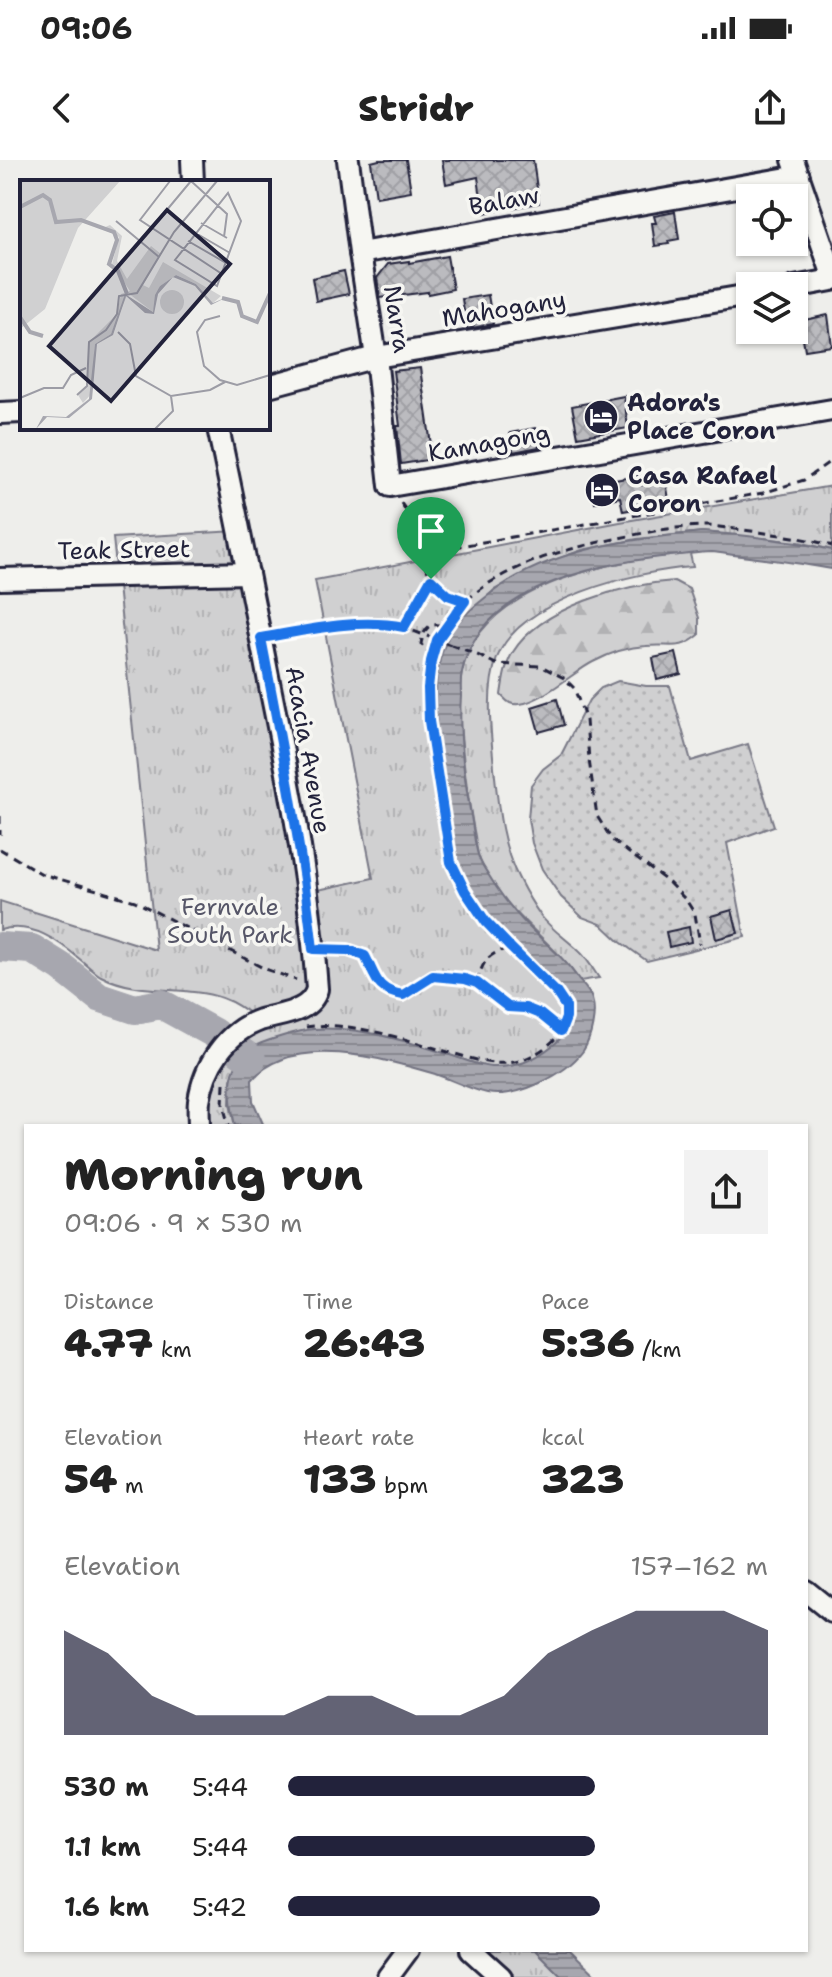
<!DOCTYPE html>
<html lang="en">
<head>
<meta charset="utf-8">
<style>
  :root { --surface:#fff; --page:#f2f2f2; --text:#222; --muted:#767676; --accent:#22223b }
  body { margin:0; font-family:"Shantell Sans",sans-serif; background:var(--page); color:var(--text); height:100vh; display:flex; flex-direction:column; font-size:30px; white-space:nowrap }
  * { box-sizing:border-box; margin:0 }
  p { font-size:26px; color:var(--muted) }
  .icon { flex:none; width:44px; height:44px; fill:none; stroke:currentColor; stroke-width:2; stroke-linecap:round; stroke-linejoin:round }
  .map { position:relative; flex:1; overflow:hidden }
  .sheet { position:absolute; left:24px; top:964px; width:784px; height:828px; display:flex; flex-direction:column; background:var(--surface); border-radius:0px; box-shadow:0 2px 6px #0004 }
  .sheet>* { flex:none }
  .tools { position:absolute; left:736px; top:24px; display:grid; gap:16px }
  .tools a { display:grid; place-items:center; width:72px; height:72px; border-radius:0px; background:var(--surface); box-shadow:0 2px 6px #0004; font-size:40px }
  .pin { position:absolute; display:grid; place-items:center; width:68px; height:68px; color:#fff; margin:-82px -34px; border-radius:50% 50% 50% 0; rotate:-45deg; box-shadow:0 0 8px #0007 }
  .pin .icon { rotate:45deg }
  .round { display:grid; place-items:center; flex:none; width:84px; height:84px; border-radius:0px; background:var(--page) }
  .head { display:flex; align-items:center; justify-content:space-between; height:136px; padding:0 40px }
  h1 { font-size:44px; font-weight:800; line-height:60px }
  .metrics { display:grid; grid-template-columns:repeat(3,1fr); gap:12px; height:136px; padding:8px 40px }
  .metrics div { display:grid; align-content:center }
  .metrics b { font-size:40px; font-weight:800 }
  .metrics small { font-size:22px; font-weight:400 }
  .metrics p { font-size:22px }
  .chart { height:224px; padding:16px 40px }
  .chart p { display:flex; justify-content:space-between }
  .chart svg { width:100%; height:144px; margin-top:8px; fill:var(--accent); opacity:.7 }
  ul { padding:0 40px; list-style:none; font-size:26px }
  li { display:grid; grid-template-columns:128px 96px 1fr; align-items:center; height:60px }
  li i { height:20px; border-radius:10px; background:var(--accent) }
  .status { display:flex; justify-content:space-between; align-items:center; height:56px; padding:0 40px; background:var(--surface); direction:ltr }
  .status svg { height:22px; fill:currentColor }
  header { display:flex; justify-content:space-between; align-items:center; height:104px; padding:0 40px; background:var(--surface); font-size:36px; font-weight:800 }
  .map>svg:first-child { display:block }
  .grass { fill:url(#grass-dots); stroke:#797986; stroke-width:2 }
  .forest { fill:url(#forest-firs); stroke:#797986; stroke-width:2 }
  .park { fill:url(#park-tufts); stroke:#797986; stroke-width:2 }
  .water { fill:url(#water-rules); stroke:#727281; stroke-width:2 }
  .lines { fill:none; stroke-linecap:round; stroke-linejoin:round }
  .river { stroke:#a7a7af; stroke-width:30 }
  .building { fill:url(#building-cross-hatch); stroke:#22223b; stroke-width:2 }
  .minor-casing { stroke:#22223b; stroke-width:26 }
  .path { stroke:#22223b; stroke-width:3; stroke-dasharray:8 6; stroke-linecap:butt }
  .minor { stroke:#f6f6f2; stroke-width:20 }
  .path-bridge { stroke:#22223b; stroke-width:3; stroke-dasharray:8 6; stroke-linecap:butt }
  .route-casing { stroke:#fff; stroke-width:16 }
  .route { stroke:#1a73e8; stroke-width:10 }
  .labels { text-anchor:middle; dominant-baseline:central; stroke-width:7; stroke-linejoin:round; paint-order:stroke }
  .street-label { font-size:24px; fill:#22223b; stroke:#f6f6f2 }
  .poi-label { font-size:24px; font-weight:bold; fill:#22223b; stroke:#f6f6f2; text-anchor:start }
  .park-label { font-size:24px; fill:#565668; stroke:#f6f6f2 }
  .inset-river { fill:none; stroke:#a7a7af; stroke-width:4 }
  .inset-road { fill:none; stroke:#9c9ca5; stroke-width:2 }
  .view { fill:#22223b; fill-opacity:0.15; stroke:#22223b; stroke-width:4 }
  .inset-edge { fill:none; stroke:#22223b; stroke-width:4 }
</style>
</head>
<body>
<div class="status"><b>09:06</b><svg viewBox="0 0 49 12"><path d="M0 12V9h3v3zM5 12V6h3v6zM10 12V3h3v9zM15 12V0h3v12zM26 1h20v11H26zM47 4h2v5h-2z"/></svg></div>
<header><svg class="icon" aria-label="back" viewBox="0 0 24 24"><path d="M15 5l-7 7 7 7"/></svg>Stridr<svg class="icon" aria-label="share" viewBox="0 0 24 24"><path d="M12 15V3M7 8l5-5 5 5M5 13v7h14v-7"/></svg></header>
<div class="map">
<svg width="832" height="1817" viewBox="0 0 832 1817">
  <defs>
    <pattern id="grass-dots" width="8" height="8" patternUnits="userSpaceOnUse" patternTransform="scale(2)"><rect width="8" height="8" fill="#d0d0d1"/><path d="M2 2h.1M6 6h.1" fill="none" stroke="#b2b2b4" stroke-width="1.8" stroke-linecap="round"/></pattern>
    <pattern id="forest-firs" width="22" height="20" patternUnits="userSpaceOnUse" patternTransform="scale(2)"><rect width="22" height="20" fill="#d0d0d1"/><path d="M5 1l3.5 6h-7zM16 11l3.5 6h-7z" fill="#b2b2b4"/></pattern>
    <pattern id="park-tufts" width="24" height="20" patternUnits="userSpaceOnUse" patternTransform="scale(2)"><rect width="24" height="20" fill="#d0d0d1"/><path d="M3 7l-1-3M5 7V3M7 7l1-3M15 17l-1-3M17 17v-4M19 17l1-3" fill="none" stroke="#b2b2b4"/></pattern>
    <pattern id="water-rules" width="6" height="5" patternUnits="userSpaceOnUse" patternTransform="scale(2)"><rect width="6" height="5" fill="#a7a7af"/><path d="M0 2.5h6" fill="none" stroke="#888890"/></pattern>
    <pattern id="building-cross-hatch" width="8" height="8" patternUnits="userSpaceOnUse" patternTransform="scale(2)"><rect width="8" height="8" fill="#bbbbbf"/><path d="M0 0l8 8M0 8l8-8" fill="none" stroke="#a0a0a5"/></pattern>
  </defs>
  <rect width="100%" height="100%" fill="#eeeeeb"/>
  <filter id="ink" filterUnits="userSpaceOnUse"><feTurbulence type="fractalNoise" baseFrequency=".0125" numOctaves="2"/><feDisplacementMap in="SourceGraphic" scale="16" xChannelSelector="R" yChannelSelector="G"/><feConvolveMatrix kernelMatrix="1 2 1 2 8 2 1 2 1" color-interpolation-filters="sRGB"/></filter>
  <g filter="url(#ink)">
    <polygon class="grass" points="618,521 646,526 670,526 691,601 748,584 774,666 727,683 745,777 647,801 619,781 601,764 582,757 561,737 542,709 532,683 528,659 531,625 543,609 561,595 589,540 601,528"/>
    <path class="forest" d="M674,421L689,429L699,458V475C679,492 670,483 646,486C627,487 610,493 593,502C574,511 531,552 510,543C506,541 504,538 501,535C503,521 505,505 513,492C541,447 624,424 674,421Z"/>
    <g class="park">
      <path d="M832,326V390L799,382L702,372L637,379L582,390L549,402L494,430L446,481L440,498L437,528L436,564L442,622L454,691L465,725L487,758L511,784L557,828L569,846L571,858L566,871L556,883L535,899L514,907H487L390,877L342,870L314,869L247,891L244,893L237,904L231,920L230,944L235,966H199L206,916L258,860C247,851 236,843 222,838C183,825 139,836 101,816C95,813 88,806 82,801C59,781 32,761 0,770V741L156,790L113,378L237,371L304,733L373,718L315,420L620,362Z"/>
      <path d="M690,394L693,407C636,411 519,439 497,498C485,531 491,573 494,607C498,644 501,685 519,719C525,731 533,745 541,756C552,770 568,780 581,793C588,800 593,809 599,818L580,821C551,778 500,750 480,700C477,693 476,684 475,676C470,652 467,628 464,604C461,574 456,542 462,513C475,441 568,413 629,401C649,397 670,396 690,394Z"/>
      <polygon points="471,1790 535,1790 562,1817 501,1817"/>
    </g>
    <g class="water">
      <path d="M702,372C747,375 789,380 832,390V409C802,403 773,400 742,396C732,395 722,393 712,392C699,392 684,395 670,396C599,403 478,428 462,512C460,520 461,528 461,536C458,578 465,621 472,662C474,674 475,687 479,698C481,704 485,709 488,714C500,734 515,754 533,771C549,786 566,800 578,819C583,825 590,832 592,839C597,853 591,879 583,891C565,915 517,939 487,933C469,929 453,920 435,914C384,899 293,872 252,920L253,941L264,966H235C230,942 225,910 246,892C253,885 264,882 273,879C286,875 300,870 314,869C339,867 368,872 392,878C414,883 435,890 456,897C467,901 479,906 491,907C515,908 533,901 552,886C563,878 572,865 570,851C565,825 528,801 510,783C494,767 477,747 466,726C449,695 443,632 439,596C436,562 431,514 446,482C453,466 467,452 481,441C542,389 626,380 702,372Z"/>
      <polygon points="535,1790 570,1790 598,1817 562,1817"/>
    </g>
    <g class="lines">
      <polyline class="river" points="0,787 32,789 61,807 99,837 135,849 161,844 214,873 251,899"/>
    </g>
    <g class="building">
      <polygon points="379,0 406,0 411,31 376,37 371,2"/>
      <polygon points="442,0 533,0 539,43 483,53 478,17 446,24"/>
      <polygon points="675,52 679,79 668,81 669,84 655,86 652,63 656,63 654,56"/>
      <polygon points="447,96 453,129 428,134 428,132 380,138 377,118 388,104 409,101 409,103"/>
      <polygon points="344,111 349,134 316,141 312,118"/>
      <polygon points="488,135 493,164 467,169 462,139"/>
      <polygon points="828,155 832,186 805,190 800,161"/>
      <polygon points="420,208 433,299 401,304 397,266 400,266 393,211"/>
      <polygon points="624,236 628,268 578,277 572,246"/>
      <polygon points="536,268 539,287 513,292 510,273"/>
      <polygon points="641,315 642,325 666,321 669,340 646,344 646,347 623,351 620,337 595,342 591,322 609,318 610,321"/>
      <polygon points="676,493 681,514 657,520 653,498"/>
      <polygon points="557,539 564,565 539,572 532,547"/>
      <polygon points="732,750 738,773 716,779 711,756"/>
      <polygon points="689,767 691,782 669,787 666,772"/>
    </g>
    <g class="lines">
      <g class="minor-casing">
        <g id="minor">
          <polyline points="192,0 193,22"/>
          <polyline points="348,0 360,93 376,197 390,326 832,250"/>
          <polyline points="793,0 832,113"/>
          <polyline points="360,93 799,16"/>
          <polyline points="794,127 832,120"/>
          <polyline points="268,226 376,197 750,135"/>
          <polyline points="0,253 22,252"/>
          <polyline points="0,419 248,413"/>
          <path d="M199,966C199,958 198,949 199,941C204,906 226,872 260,860C280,854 311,853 317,829C310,729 291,630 271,532C254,444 237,356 218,268"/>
          <polyline points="806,1431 832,1452"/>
          <polyline points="471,1790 501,1817"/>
          <polyline points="388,1817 408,1790"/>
        </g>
      </g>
      <g class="path">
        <path d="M401,343C409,355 419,368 424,382C426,389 425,395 426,402C427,424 446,434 464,441"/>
        <polyline points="426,392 763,333 804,320 832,300"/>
        <polyline points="404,467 431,419"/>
        <path d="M276,476C307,470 351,460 382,463C399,464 414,472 430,477"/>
        <polyline points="451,485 471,492 496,504 541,506 564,518 574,528 586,560 589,600 597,656 612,680 668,722 686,740 695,754 700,784"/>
        <path d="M433,495L426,491L421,484C424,468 429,461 445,467"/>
        <polyline points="0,656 0,675"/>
        <polyline points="0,689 42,714 135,741 265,809 296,820"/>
        <path d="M332,790H348L365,796C376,817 376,831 403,835L433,816L465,819L477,823L508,847L525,848L540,854L561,870"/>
        <path d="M477,823C482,802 488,793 510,788"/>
        <path d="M306,867C348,860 408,880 448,892C467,897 487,905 507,903C525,902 543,891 555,879C563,871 569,857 564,846C556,825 527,805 511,789C494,772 478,753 465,732C444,698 443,654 437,616C431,578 423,539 431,501C447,424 538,395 605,381C638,374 673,366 707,366C719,366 731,369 743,370C773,374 803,377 832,386"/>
        <polyline points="224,923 223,945 229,966"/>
      </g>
      <use href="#minor" class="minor"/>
      <polyline class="path-bridge" points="430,477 451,485"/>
    </g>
  </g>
  <g class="lines" filter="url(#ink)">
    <g class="route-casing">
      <path id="route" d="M431,419L448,435L465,441L437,480L431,501L428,528L429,561L451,702L465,731L486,762L511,788L556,832L566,847V858L561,871L540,854L525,848L508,847L477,823L465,819L433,816L403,835C376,831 376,817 365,796L348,790L313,789C301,684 281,581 261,478C308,470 357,458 404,467Z"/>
    </g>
    <use href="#route" class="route"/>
  </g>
  <defs>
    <g id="hotel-disc" transform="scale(1.8)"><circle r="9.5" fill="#22223b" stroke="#f6f6f2"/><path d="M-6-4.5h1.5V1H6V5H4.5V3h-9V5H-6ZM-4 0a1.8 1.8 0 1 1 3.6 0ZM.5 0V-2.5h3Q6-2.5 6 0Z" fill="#fff"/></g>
  </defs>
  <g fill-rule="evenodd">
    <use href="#hotel-disc" x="601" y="257"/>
    <use href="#hotel-disc" x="602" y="330"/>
  </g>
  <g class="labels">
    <g class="street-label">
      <text transform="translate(504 41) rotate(-10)">Balaw</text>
      <text transform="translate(504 149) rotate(-9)">Mahogany</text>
      <text transform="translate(397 159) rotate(81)">Narra</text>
      <text transform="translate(489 283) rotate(-10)">Kamagong</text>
      <text transform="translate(124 390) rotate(-1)">Teak Street</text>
      <text transform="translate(308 590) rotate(80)">Acacia Avenue</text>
    </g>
    <g class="poi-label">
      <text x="627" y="243">Adora's<tspan x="627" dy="28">Place Coron</tspan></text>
      <text x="628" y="316">Casa Rafael<tspan x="628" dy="28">Coron</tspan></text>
    </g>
    <g class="park-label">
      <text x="230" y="747">Fernvale<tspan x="230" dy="28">South Park</tspan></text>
    </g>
  </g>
  <g transform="translate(20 20)">
    <rect width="250" height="250" fill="#eeeeeb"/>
    <path d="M140 122a12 12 0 1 1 24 0a12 12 0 1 1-24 0Z" fill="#d0d0d1"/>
    <path d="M0,1H100L58,48L25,129L0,149Z" fill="#d0d0d1"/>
    <path d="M90,45L102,56L97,81L107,99L131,66L141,74L123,105L129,108L143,82L201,116L193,123L176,104L156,95L140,106L133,132L108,113L91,154L75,164L72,213L63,223L58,215L66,207L69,162L97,134L101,114L110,111L92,84L99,57L83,48Z" fill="#d0d0d1"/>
    <path d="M156,95L176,104L193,123L207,117L191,125L175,106L153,97L138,114L134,134L125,133L106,116L93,155L77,164L72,219L49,238L27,237L16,249L23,236L46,237L69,219L75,164L91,154L105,114L133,132L135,115L140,106Z" fill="#a7a7af"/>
    <path class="inset-river" d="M0,27L23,15L30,20L36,42L61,40L94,52L97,60L89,84L98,91L107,114M202,118L218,122L222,136L237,142L250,113M0,137L10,152L23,156"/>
    <path class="inset-road" d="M150,1L120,40L202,94M171,1L207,34L204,57M208,13L221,41L197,106L155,80ZM96,41L139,77M181,43L207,58M131,49L171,1M174,52L210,73M168,61L206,83M200,136L185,140L177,152L184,186L200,200L217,205L250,195M98,152L110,164L116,196L151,216L190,210L205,202M57,215L67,206L69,162L86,150L97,134L99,116L117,113L154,52L197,1M0,218L24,208H43L51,195L66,188M135,249L153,231L151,216"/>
    <path class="view" d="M147,30L210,84L91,221L29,166Z"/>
    <rect width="250" height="250" class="inset-edge"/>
  </g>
</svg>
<div class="tools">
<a><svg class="icon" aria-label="locate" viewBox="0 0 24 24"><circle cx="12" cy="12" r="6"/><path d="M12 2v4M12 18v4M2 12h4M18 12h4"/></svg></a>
<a><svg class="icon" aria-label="layers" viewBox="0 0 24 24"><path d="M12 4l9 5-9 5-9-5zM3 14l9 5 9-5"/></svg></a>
</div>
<div class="pin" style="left:431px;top:419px;background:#1e9e55"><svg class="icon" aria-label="arrive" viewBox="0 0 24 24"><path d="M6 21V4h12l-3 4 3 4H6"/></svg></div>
<section class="sheet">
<div class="head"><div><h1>Morning run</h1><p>09:06 · 9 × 530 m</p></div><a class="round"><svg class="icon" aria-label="share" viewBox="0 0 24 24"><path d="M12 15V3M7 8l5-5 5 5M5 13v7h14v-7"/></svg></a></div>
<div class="metrics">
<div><p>Distance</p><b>4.77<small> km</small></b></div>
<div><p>Time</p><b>26:43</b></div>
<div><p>Pace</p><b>5:36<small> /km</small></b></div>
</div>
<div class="metrics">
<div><p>Elevation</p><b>54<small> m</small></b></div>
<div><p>Heart rate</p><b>133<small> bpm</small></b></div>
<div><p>kcal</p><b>323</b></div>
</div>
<div class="chart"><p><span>Elevation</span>157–162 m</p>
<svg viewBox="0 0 160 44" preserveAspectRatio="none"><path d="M0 44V12L10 19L20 32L30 38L40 38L50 38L60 32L70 32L80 38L90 38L100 32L110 19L120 12L130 6L140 6L150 6L160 12V44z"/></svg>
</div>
<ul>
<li><b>530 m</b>5:44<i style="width:64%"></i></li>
<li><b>1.1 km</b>5:44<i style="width:64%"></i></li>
<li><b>1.6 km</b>5:42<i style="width:65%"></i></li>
</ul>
</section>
</div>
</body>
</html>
